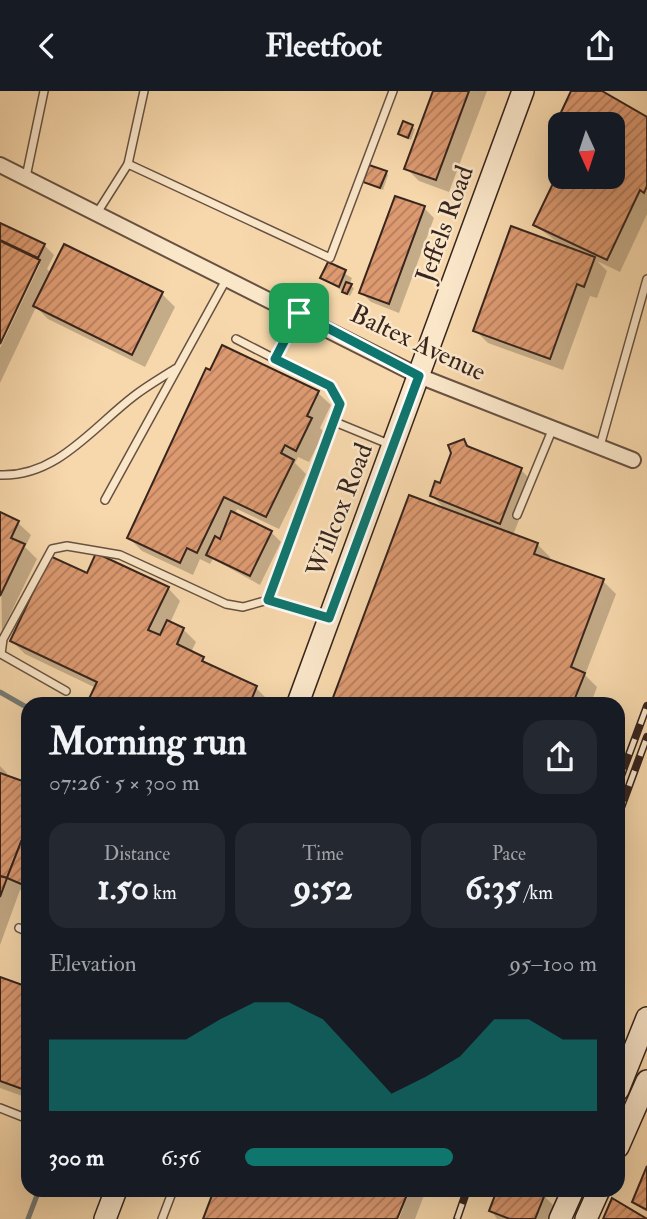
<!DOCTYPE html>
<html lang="en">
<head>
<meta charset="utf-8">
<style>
  :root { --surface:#171b24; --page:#242831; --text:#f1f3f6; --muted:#9ea1a6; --accent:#0f766e }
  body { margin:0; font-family:"IM FELL Double Pica",serif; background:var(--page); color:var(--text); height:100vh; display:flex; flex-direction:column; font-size:26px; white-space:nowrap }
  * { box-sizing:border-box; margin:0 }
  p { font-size:23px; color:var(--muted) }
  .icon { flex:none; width:38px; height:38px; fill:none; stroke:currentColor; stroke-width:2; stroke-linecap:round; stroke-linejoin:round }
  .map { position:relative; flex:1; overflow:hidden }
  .side { position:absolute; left:21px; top:606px; width:604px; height:500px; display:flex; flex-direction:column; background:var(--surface); border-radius:21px; box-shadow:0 7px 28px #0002 }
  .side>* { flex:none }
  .needle { width:46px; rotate:177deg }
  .controls { position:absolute; left:548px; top:21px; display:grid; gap:14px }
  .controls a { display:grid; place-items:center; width:77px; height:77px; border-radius:14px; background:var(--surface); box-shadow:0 7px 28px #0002; font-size:35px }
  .pin { position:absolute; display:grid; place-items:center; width:60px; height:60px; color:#fff; margin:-30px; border-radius:14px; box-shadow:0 4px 10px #0006 }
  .round { display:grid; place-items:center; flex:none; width:74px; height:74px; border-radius:21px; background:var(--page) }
  .overview { display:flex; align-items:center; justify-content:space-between; height:119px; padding:0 28px }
  h1 { font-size:38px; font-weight:700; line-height:52px }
  .figures { display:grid; grid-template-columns:repeat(3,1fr); gap:10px; height:119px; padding:7px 28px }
  .figures div { display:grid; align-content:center; border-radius:18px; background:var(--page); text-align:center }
  .figures b { font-size:35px; font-weight:700 }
  .figures small { font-size:19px; font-weight:400 }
  .figures p { font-size:19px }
  .chart { height:196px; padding:14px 28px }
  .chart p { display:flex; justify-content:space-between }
  .chart svg { width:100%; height:126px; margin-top:7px; fill:var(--accent); opacity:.7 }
  ul { padding:0 28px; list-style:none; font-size:23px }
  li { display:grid; grid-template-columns:112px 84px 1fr; align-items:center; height:52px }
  li i { height:18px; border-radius:9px; background:var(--accent) }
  header { display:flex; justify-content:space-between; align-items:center; height:91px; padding:0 28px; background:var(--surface); font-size:32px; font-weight:700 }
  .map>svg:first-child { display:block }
  .shadow { fill:#0003 }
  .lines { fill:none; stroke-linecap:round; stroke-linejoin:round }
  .stream { stroke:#757d76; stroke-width:5 }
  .building { fill:url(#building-hatch); stroke:#37251e; stroke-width:2 }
  .lane-casing { stroke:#675242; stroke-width:10 }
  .street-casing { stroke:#675242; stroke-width:18 }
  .secondary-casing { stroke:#37251e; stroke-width:24 }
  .lane { stroke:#fae6c9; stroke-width:7 }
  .street { stroke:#fae6c9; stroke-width:14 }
  .secondary { stroke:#fae6c9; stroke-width:21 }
  .rail-casing { stroke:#37251e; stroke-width:8 }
  .rail { stroke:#fae6c9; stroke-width:5; stroke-dasharray:16; stroke-linecap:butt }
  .route-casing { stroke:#fff; stroke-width:14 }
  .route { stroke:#0f766e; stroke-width:9 }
  .labels { text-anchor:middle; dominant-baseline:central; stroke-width:5; stroke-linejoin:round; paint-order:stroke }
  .street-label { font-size:26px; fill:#37251e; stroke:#fae6c9 }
</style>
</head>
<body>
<header><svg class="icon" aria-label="back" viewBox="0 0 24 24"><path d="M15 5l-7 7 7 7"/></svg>Fleetfoot<svg class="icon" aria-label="share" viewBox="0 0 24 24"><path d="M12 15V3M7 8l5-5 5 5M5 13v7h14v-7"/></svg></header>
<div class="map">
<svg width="647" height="1128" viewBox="0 0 647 1128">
  <defs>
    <pattern id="building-hatch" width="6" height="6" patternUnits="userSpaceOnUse" patternTransform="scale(1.75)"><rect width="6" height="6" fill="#dd9a71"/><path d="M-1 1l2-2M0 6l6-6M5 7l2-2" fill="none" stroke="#b47d5c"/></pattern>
  </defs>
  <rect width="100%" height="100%" fill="#f7d8ac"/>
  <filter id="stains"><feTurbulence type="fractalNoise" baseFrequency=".00286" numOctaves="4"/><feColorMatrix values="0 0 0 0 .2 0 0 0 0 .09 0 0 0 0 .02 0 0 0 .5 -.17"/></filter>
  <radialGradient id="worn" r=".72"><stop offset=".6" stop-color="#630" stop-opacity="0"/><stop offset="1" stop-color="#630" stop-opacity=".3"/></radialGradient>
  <g class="shadow">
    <polygon points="435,0 487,0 449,101 419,90 406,77"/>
    <polygon points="573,0 595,0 647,27 647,123 620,181 597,170 607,180 597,207 590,205 563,279 488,252 475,239 556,154 557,151 535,134 560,82 560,86 612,86 612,33 558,31"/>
    <polygon points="404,32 415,38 411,49 400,43"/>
    <polygon points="386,81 388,84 383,99 365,91"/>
    <polygon points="424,117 434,127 399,222 371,211 361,201"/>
    <polygon points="0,134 44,154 54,164 47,178 51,182 162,203 175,216 145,276 48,228 36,216 0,292 0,257 40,173 36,173 0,249"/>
    <polygon points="329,173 352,187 349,194 354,197 350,205 322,187"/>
    <polygon points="318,302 331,314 320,337 324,341 309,371 298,366 295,372 306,383 279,438 237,418 234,424 271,441 281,451 260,494 213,468 210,473 200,468 193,484 142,460 129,447"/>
    <polygon points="464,350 473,359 521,379 534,392 513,444 537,453 550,466 549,470 603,490 616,503 585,584 597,596 591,612 333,612 410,406 447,420 432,405 441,394"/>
    <polygon points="0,423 18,432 31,444 25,456 37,468 2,540"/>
    <polygon points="88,485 168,497 180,510 170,532 183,538 196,551 191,561 213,577 256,597 269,610 268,612 89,612 96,597 25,563 12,550"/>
    <polygon points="0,675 7,682 6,686 28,694 28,802 20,799 0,854"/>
    <polygon points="0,888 28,898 28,1007 0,997"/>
    <polygon points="410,1099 426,1099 415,1128 399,1128"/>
    <polygon points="499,1099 529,1099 544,1105 554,1115 548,1128 497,1128 491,1119"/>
  </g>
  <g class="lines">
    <g class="stream">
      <polyline points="0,601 28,617"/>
      <polyline points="28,1128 39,1099"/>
    </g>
  </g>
  <g class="building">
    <polygon points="433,0 469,0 436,89 404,78"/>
    <polygon points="571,0 602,0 647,26 647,95 644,102 640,99 607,169 533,134 560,78 560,86 612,86 612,33 556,32"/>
    <polygon points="403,30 413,34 408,47 398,43"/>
    <polygon points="369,74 387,80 380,97 363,91"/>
    <polygon points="395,105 425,115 389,213 359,202"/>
    <polygon points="0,132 45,153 38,167 0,149"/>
    <polygon points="511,135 595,166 584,196 577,193 550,268 473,240"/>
    <polygon points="0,150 40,169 0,253"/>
    <polygon points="64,153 163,201 132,264 33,215"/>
    <polygon points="328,171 346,179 339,196 320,187"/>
    <polygon points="346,191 352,193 347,203 342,201"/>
    <polygon points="222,254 319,300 307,325 312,327 296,360 285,354 281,362 294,369 266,426 224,406 197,462 187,457 180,472 127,447 206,277 210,279"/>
    <polygon points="464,348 467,355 522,377 500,433 430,405 435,390 440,392 451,362 448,354"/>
    <polygon points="409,404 538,452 534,463 604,488 571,576 585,582 573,612 331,612"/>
    <polygon points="231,420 272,440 250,485 206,464 215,445 220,448"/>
    <polygon points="0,421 19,430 11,447 25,453 0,505"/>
    <polygon points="96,462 169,496 148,539 160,544 167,529 184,537 177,553 204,566 202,570 257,595 250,612 87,612 97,591 10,550 50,465 87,482"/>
    <polygon points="0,682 28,692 28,733 7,787 0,785"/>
    <polygon points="28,733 28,796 7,787"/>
    <polygon points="0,785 7,787 0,806"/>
    <polygon points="0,886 28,896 28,1000 0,990"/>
    <polygon points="647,1075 647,1119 632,1111"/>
    <polygon points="214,1099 409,1099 397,1128 203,1128"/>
    <polygon points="497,1099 534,1099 545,1103 535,1128 510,1128 489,1120"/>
    <polygon points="612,1107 647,1128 603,1128"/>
  </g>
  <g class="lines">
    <g class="lane-casing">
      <g id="lane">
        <polyline points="128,73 144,0"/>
        <polyline points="26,86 44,0"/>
        <polyline points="97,122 128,73 330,167 393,0"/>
        <polyline points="299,223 275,268 330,295 340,312 335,331"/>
        <polyline points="236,248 275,268"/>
        <polyline points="600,355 647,188"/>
        <path d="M0,384C57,386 92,337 134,305C147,295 161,287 175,278"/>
        <polyline points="105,409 227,187"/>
        <polyline points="517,424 553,337"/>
        <polyline points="268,509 327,527"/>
        <polyline points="66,600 1,563 3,548 52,458 67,455 120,464 226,513 243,516 268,509 335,331 391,354"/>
        <polyline points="19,837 28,841"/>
        <polyline points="0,1017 28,1028"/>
        <polyline points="162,1128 173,1099"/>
      </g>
    </g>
    <g class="street-casing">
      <polyline id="street" points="0,74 419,285 633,369"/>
    </g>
    <g class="secondary-casing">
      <g id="secondary">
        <polyline points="298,612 523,0"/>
        <polyline points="618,999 647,927"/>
        <polyline points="618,1056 647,990"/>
        <polyline points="105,1128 116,1099"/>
        <polyline points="560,1128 573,1099"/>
        <polyline points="586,1128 599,1099"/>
      </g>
    </g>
    <use href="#lane" class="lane"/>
    <use href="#street" class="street"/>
    <use href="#secondary" class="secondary"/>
    <g class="rail-casing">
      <g id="rail">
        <polyline points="618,693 647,615"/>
        <polyline points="618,725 647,646"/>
        <polyline points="457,1128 467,1099"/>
      </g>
    </g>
    <use href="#rail" class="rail"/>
  </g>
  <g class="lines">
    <g class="route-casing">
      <polygon id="route" points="299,222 419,285 329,527 268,509 340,313 330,295 275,268"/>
    </g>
    <use href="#route" class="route"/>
  </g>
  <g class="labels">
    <g class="street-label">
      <text transform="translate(445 133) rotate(-70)">Jeffels Road</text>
      <text transform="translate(418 252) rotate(25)">Baltex Avenue</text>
      <text transform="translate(340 419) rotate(-69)">Willcox Road</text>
    </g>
  </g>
  <rect width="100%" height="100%" filter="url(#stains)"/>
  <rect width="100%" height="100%" fill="url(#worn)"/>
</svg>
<div class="controls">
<a><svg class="needle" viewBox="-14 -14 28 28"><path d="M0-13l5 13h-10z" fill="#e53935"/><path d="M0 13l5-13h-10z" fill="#9ea1a6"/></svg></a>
</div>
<div class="pin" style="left:299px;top:222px;background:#1e9e55"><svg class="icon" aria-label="arrive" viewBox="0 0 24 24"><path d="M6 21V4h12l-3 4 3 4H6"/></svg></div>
<section class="side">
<div class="overview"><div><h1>Morning run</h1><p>07:26 · 5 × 300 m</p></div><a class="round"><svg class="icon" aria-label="share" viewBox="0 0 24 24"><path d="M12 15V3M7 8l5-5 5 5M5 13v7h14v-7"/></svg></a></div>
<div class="figures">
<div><p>Distance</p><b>1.50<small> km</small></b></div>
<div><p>Time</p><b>9:52</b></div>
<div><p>Pace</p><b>6:35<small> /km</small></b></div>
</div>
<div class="chart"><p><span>Elevation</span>95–100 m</p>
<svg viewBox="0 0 160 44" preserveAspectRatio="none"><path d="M0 44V19L10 19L20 19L30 19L40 19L50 12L60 6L70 6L80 12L90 25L100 38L110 32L120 25L130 12L140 12L150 19L160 19V44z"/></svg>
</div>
<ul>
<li><b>300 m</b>6:56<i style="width:59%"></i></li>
</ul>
</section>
</div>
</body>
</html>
